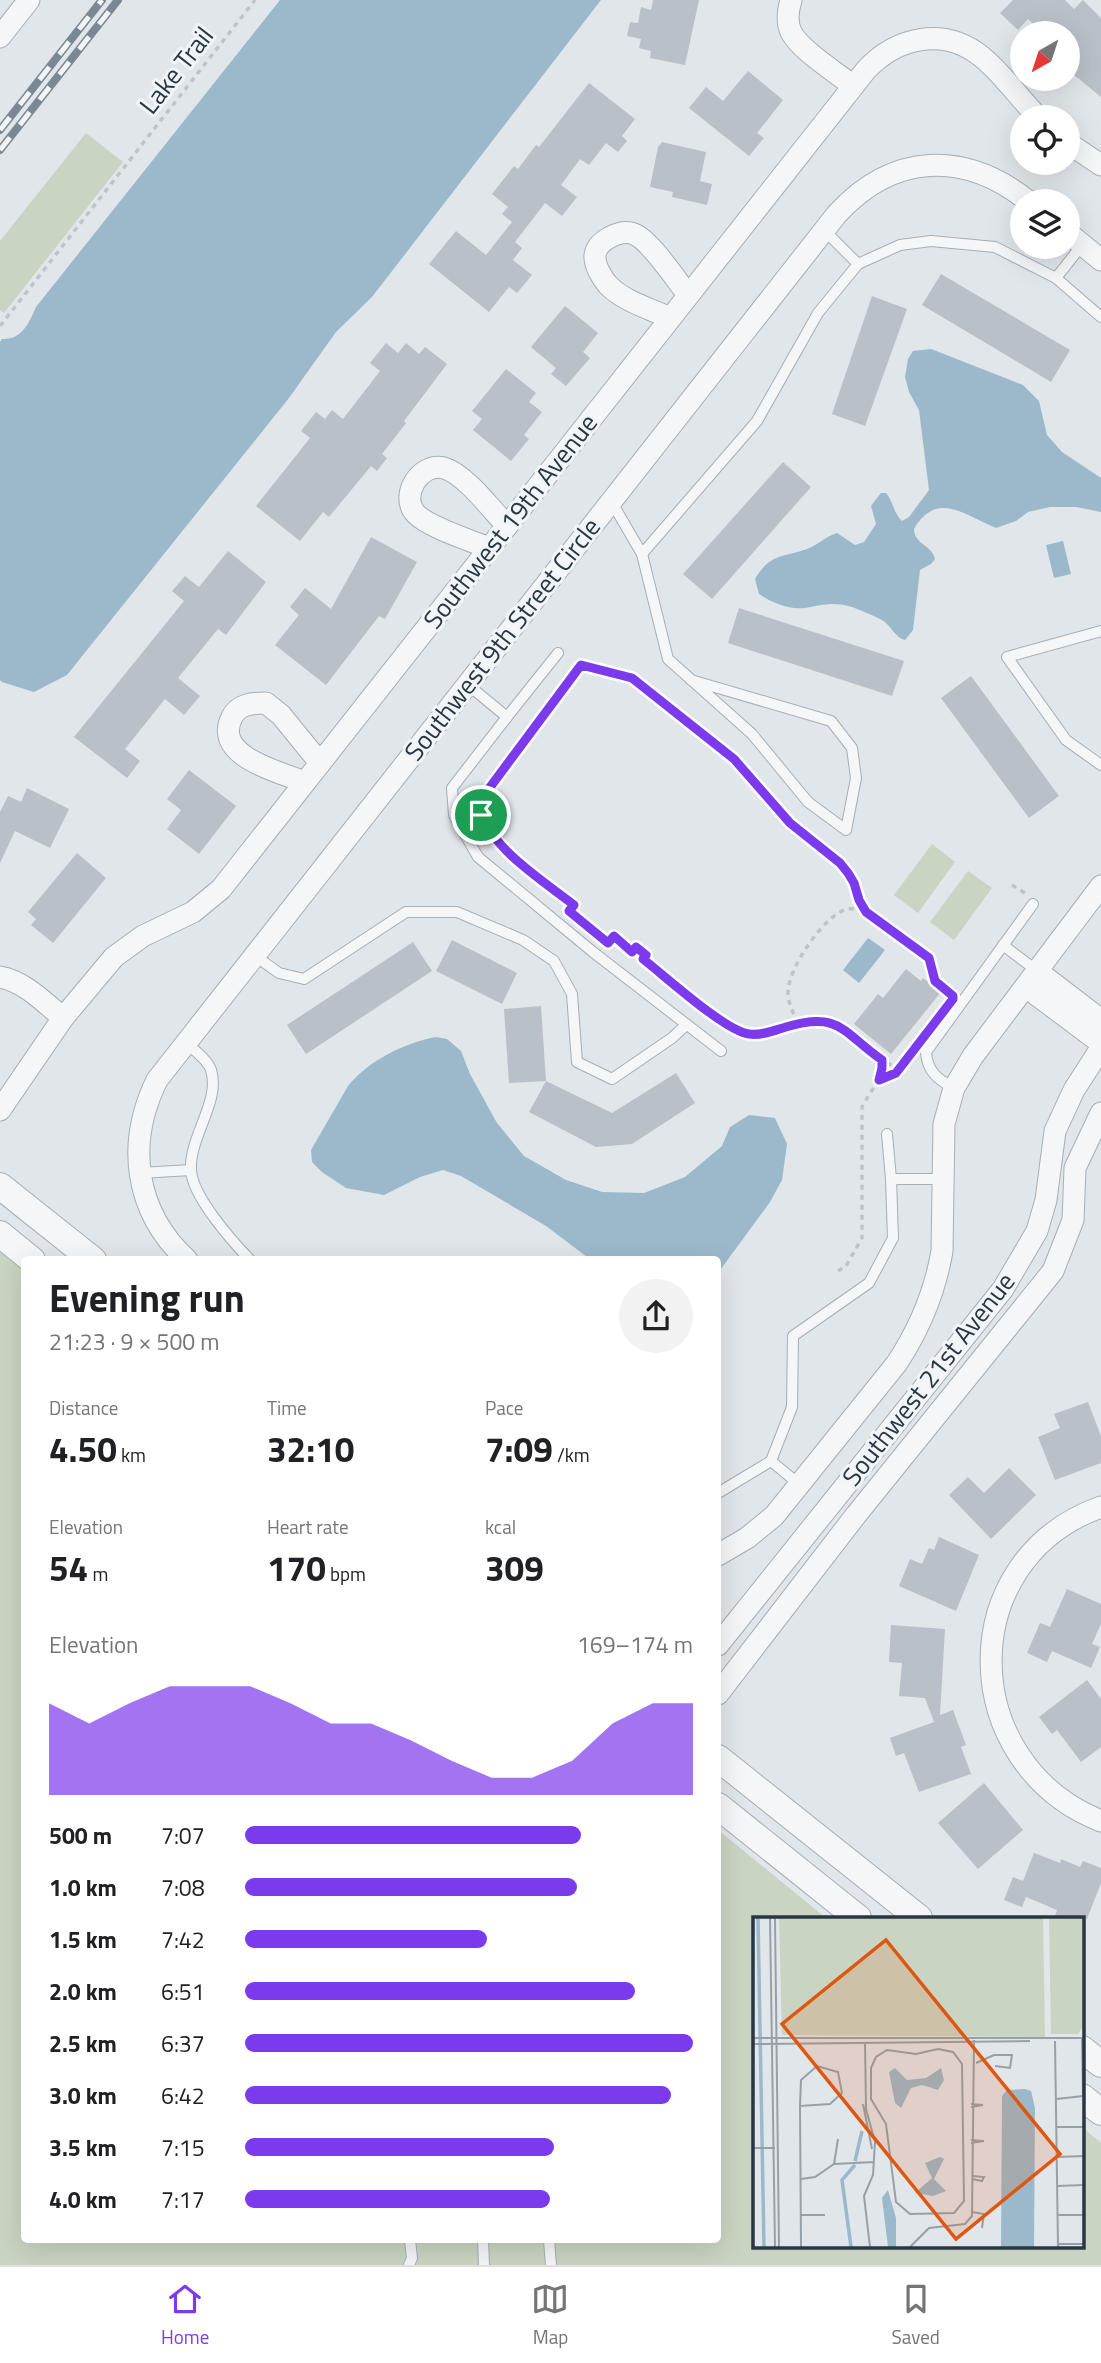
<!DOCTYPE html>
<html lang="en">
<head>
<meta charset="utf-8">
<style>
  :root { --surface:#fff; --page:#f2f2f2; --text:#202124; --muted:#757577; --line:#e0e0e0; --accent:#7c3aed }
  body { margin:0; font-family:"Titillium Web",sans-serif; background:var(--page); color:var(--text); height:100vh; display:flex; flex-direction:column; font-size:26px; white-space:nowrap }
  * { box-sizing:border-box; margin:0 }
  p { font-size:23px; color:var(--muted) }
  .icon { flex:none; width:38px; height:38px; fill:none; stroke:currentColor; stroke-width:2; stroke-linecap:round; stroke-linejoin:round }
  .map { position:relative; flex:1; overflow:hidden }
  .drawer { position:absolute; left:21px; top:1256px; width:700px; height:987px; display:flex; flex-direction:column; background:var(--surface); border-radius:7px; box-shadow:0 7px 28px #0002 }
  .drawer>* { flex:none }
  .needle { width:46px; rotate:219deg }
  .controls { position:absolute; left:1010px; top:21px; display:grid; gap:14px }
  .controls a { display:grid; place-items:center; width:70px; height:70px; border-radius:50%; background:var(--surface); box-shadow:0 7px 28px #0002; font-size:35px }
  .pin { position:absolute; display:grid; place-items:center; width:60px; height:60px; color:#fff; margin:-30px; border:4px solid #fff; border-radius:50%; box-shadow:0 2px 7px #0007 }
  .round { display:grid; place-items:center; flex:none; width:74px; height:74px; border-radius:37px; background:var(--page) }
  .head { display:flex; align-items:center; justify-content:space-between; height:119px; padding:0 28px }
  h1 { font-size:38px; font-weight:700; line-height:52px }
  .stats { display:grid; grid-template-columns:repeat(3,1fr); gap:10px; height:119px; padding:7px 28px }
  .stats div { display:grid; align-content:center }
  .stats b { font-size:35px; font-weight:700 }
  .stats small { font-size:19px; font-weight:400 }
  .stats p { font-size:19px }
  .chart { height:196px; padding:14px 28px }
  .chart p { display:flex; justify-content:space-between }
  .chart svg { width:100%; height:126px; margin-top:7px; fill:var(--accent); opacity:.7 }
  ul { padding:0 28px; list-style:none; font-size:23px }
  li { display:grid; grid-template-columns:112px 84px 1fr; align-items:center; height:52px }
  li i { height:18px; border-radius:9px; background:var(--accent) }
  .tab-bar { display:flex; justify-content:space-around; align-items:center; height:98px; border-top:2px solid var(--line); background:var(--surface); font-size:19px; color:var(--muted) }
  .tab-bar a { display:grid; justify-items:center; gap:4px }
  .tab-bar .selected { color:var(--accent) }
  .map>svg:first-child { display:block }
  .green { fill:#cad4c2 }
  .water { fill:#9cb9cb }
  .building { fill:#b9c0c8 }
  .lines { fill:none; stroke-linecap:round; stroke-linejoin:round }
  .service-casing { stroke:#a6aeb5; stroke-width:12 }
  .minor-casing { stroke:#a6aeb5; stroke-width:23 }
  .tertiary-casing { stroke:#a6aeb5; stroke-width:28 }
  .path { stroke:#bfc4c9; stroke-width:3.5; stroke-dasharray:5 5; stroke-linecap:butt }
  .service { stroke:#f4f6f8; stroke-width:10 }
  .minor { stroke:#f4f6f8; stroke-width:21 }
  .tertiary { stroke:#f4f6f8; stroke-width:26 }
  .rail-casing { stroke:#7b8894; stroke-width:8 }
  .rail { stroke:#f1f5f8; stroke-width:5; stroke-dasharray:16; stroke-linecap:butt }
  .route-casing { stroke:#fff; stroke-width:14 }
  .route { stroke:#7c3aed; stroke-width:9 }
  .labels { text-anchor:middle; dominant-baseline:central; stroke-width:6; stroke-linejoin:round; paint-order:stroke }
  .street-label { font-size:26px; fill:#293643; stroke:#f1f5f8 }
  .inset-river { fill:none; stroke:#9cb9cb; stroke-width:3.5 }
  .inset-road { fill:none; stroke:#97a0a7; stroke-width:2 }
  .view { fill:#de570f; fill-opacity:0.15; stroke:#de570f; stroke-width:3.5 }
  .inset-edge { fill:none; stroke:#293643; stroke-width:3.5 }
</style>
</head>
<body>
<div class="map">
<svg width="1101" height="2265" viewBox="0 0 1101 2265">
  <rect width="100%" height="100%" fill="#e1e6ea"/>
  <g class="green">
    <polygon points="86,133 123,162 4,313 0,310 0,241"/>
    <polygon points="932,844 955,862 918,913 894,895"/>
    <polygon points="968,871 992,888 954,940 930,922"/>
    <polygon points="0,1243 24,1263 24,2240 718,2240 718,1830 826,1918 754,1918 754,2246 1082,2246 1082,2127 1101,2143 1101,2265 0,2265"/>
  </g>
  <g class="water">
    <path d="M280,0H601L372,297L336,332L289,398L67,675L34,692L2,682L0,680V342L2,339C22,340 29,323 36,307Z"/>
    <path d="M931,349L1023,385L1039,401L1047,435L1062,452L1101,478V512L1076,507H1050L1028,512L1016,521L996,528C964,515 937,490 914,529C914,544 932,545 935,559L931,564L920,570L913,630L905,640C895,638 891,625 882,620C873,615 862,611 852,607C834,601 822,605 804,608C789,610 771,602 759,594L755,579C771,553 781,558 807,549C818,545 826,536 837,533L855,545L864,542L876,524L871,506L881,493H886C893,501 894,514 902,521L909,517L929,490L919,410L909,392L905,377L908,359L913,351Z"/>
    <polygon points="1063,541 1071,574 1054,578 1046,545"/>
    <polygon points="868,938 885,950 859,983 843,970"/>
    <path d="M436,1037L447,1039L461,1051L470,1074L497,1123L524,1156L566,1180L602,1192L644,1193L685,1177L722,1146L730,1127L749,1115L775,1118L787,1144L782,1180L770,1202L718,1273V1260H591L546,1226L461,1176L443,1170L420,1177L384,1195L346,1188L322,1172L312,1162L311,1150L348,1086C368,1061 404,1043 436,1037Z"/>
  </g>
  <g class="building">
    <polygon points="653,0 699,0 685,65 650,58 651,51 639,48 641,39 627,36 630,22 638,23 641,7 651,10"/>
    <polygon points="1013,0 1065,0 1074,9 1083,0 1101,18 1101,97 1068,70 1068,33 1043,33 1028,19 1018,30 1000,13"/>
    <polygon points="748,71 783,100 757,133 764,138 749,156 689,108 706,87 723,101"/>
    <polygon points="589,83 635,119 622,136 627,141 618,152 606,143 589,165 580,159 561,185 577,197 562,216 545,203 515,242 522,248 513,260 532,275 517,293 509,287 489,312 429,264 456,231 486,255 512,222 502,214 508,207 492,194 514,166 518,169 536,145 539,147"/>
    <polygon points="662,142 706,152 700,181 712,184 707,205 672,197 673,192 650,187 658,147"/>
    <polygon points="941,274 1070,350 1051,382 922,305"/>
    <polygon points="872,296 907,309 865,426 832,414"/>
    <polygon points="565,306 598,333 583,352 590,358 566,386 551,374 556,368 531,347"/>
    <polygon points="386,343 398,353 406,343 419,354 425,347 447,364 404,421 406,423 382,454 387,458 377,471 371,466 329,517 323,512 300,541 256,506 310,438 301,431 316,412 325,419 332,410 343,419 380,371 370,363"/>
    <polygon points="506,369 536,393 529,402 542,412 524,435 529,439 511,461 473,430 482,419 472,411"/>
    <polygon points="783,462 811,487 712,599 683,574"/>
    <polygon points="371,537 417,562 385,619 379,616 326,685 275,645 299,615 290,607 305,588 331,609"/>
    <polygon points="228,551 266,582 226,635 218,629 178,678 200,696 184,715 165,699 125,749 140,761 127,778 74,737 184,601 172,591 185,576 199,587"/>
    <polygon points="739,608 904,661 892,696 728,643"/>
    <polygon points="971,676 1059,796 1029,818 941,698"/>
    <polygon points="189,770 236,806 199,854 167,829 181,810 167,799"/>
    <polygon points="27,788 69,809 50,848 15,831 0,863 0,812 8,796 21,802"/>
    <polygon points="77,853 106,878 53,943 31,925 36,919 28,912"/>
    <polygon points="452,940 517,973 502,1004 436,971"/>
    <polygon points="413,942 432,971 306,1054 287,1025"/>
    <polygon points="906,969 921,981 923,978 941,992 891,1054 854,1024 878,994 883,998"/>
    <polygon points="541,1006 546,1081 509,1083 504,1009"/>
    <polygon points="676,1073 695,1103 632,1144 596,1147 529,1112 546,1081 612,1113"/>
    <polygon points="1088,1402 1101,1436 1101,1463 1055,1480 1038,1437 1060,1428 1054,1414"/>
    <polygon points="1009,1468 1036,1495 991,1539 949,1495 968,1477 984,1493"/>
    <polygon points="939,1537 979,1555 956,1611 899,1586 910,1559 922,1564 929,1548 934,1550"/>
    <polygon points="1067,1589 1101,1604 1101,1624 1092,1644 1100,1647 1091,1668 1052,1651 1047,1662 1027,1653 1040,1623 1050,1627"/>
    <polygon points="891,1625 945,1629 940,1715 953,1710 966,1745 961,1747 971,1774 919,1792 904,1753 896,1756 890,1738 934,1722 925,1698 899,1696 902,1663 889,1662"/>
    <polygon points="1087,1680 1101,1699 1101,1747 1081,1762 1057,1730 1052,1734 1039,1717"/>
    <polygon points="984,1783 1023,1830 978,1869 938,1823"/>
    <polygon points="1034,1853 1060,1863 1061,1859 1080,1867 1083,1861 1101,1868 1101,1883 1087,1919 1054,1919 1057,1910 1026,1897 1022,1907 1004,1900 1013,1877 1023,1881"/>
  </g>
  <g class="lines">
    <g class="service-casing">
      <g id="service">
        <polyline points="824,230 858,264 900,245 931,241 995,247 1056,278"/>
        <polyline points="1082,245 1056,278 1101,317"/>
        <polyline points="611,501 642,554 757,421 818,313 858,264"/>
        <polyline points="642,554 668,659 752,734 808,802 846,830 856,778 852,748 831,721 691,680"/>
        <polyline points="1101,631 1007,657 1066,740 1101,765"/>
        <polyline points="467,684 507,717 558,653"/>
        <polyline points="507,717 452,788 454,815 478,857 593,952 721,1051"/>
        <polyline points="1003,945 1037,971"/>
        <polyline points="254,955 279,973 304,979 406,912 457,912 523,940 554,961 572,994 577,1062 612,1079 672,1038 686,1025"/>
        <path d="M185,1042C193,1049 208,1060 211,1070C221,1101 189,1137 191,1170C192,1196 232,1241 250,1260"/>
        <path d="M954,1088C938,1080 927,1071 926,1052L1033,904"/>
        <polyline points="887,1134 891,1179 944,1179"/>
        <polyline points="140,1173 191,1170"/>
        <polyline points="800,1485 771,1461 792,1407 793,1336 869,1283 893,1238 891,1179"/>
        <polyline points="718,1493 771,1461"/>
        <polyline points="483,2240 484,2265"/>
        <polyline points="549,2240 551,2265"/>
        <polyline points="409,2265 412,2258 410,2240"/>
      </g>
    </g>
    <g class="minor-casing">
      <g id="minor">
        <path d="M791,0C788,10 786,21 791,32C801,51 836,72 853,86"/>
        <polyline points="0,37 29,0"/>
        <polyline points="1068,143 1101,165"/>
        <polyline points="1068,233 1101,260"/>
        <path d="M670,318C651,309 623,301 608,285C602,278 594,265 595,255C597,240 621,229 634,234C650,240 677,281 688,295"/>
        <path d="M489,548C472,541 428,527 416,514C399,496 420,462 444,468C465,474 492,510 507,526"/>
        <path d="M305,782C279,772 212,756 232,717C238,704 253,703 266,703L281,715L320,763"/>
        <polyline points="1037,971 1101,1020"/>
        <path d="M0,977C24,981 45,1003 63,1018"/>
        <polyline points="1026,987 1101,1043"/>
        <path d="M0,1110L63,1018L114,957L143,936L193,912L221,889L866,70C897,37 944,26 982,57C1003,74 1019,98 1038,117"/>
        <path d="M187,1260C134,1211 126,1143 157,1080L837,214C893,153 964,150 1028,201"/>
        <path d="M1101,1507C952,1560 957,1764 1101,1821"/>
        <path d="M718,1555L747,1538L774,1516L897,1363C920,1328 935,1292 942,1251L944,1124L954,1088L973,1056L1101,886"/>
        <polyline points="718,1645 1003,1289 1037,1231 1046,1200 1055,1131 1074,1090 1101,1048"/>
        <polyline points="718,1694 856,1515 1053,1271 1073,1220 1075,1168 1101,1113"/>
      </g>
    </g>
    <g class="tertiary-casing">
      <g id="tertiary">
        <polyline points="0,1186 93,1260"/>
        <polyline points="0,1234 32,1260"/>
        <polyline points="718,1758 919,1918"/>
        <polyline points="718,1806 858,1918"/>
        <polyline points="1082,2049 1101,2064"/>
        <polyline points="1082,2097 1101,2112"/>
      </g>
    </g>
    <g class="path">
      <polyline points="0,326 255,0"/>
      <path d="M581,665L632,678L734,759L790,823L840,863L848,873L866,912L929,958L935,981L953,996V999L902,1065C878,1071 852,1029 828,1022C797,1013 773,1041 737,1031L643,959L646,955L636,947L632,952L614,936L608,943L569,911L574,905C542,879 484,845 479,802Z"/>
      <polyline points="1012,885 1025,893"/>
      <polyline points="944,982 956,991"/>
      <path d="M798,1023C793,1013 788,1003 788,992C788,969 825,913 848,909C854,908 859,910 864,912"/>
      <polyline points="879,1080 889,1077 901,1067"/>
      <polyline points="838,1271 846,1266 862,1238 862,1107 881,1075 882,1060"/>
    </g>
    <use href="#service" class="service"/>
    <use href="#minor" class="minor"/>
    <use href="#tertiary" class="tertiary"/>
    <g class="rail-casing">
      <g id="rail">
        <polyline points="0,130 102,0"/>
        <polyline points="0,150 118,0"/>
      </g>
    </g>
    <use href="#rail" class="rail"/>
  </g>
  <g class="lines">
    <g class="route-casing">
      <path id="route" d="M581,665L632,678L734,759L790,823L840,863L848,873L854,883L859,900L866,912L929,958L935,981L953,996V999L896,1073L879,1080L882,1068V1060C842,1032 840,1011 786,1027C775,1030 762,1036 749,1034C725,1031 665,976 643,959L646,955L636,947L632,952L614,936L608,943L569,911L574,905C541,879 484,845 479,802Z"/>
    </g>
    <use href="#route" class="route"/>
  </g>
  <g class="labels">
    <g class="street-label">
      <text transform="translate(176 70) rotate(-52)">Lake Trail</text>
      <text transform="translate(510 521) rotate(-52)">Southwest 19th Avenue</text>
      <text transform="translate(502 639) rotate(-52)">Southwest 9th Street Circle</text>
      <text transform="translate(928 1379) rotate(-52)">Southwest 21st Avenue</text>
    </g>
  </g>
  <g transform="translate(753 1917)">
    <rect width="331" height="331" fill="#e1e6ea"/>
    <path d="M26,1H290L292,120L29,118ZM296,1H331V108L325,117H298Z" fill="#cad4c2"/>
    <path d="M142,151L154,163L173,161L188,151L191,163L185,173L169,168L158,171L148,191L142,186L136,155ZM272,172L278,174L282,191L281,330H248L249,179L254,173ZM187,240L191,242L181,262L193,274L180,279L162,276L179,261L172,246ZM135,273L143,301V330H135L129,281Z" fill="#9cb9cb"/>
    <path class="inset-river" d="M5,1L11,330M102,244L109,214M98,330L89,263L102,248"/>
    <path class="inset-road" d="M17,1L22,330M22,1L26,330M0,121H331M302,124L305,330M112,125L113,192L122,225L120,258L111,279L117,330M0,127L277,124M185,132L200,135L209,147L211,284L201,296L157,297L143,285L133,207L118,182V151L123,140L134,133L163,137ZM223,146L241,138H259L257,151L242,149M64,149L85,155L89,176L77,187L47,189L48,163ZM303,182L330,179L329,121M110,187L119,232M218,187L230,188L218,190M47,189L48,330M304,210H331M218,223L231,224L218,226M0,231H22M304,240L331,239M81,247L85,222M219,259L231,260L229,264L219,262M48,262L62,260L81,247L121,245M304,269L331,268M219,295L231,297L229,311M48,298H72M305,298H331M305,327H331M157,330L176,311L212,307L219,299L221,123"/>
    <path class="view" d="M133,23L307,237L203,322L29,107Z"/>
    <rect width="331" height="331" class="inset-edge"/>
  </g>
</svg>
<div class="controls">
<a><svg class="needle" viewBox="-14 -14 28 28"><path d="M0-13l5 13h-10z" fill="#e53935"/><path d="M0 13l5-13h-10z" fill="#757577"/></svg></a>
<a><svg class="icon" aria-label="locate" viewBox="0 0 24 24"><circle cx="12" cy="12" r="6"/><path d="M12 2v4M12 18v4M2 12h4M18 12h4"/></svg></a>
<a><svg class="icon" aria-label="layers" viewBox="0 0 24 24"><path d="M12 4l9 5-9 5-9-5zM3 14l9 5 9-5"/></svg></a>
</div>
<div class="pin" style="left:481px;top:815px;background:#1e9e55"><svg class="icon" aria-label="arrive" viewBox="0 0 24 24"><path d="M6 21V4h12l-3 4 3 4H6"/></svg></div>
<section class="drawer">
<div class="head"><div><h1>Evening run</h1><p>21:23 · 9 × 500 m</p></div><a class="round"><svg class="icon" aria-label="share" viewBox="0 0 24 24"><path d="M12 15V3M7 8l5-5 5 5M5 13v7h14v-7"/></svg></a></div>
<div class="stats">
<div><p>Distance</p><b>4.50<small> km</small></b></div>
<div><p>Time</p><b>32:10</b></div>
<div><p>Pace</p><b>7:09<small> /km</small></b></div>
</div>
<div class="stats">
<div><p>Elevation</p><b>54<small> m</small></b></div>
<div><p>Heart rate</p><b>170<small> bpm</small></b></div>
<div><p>kcal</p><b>309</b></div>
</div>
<div class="chart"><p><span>Elevation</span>169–174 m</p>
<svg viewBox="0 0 160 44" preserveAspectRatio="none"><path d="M0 44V12L10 19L20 12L30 6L40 6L50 6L60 12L70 19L80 19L90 25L100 32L110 38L120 38L130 32L140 19L150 12L160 12V44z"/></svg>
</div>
<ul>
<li><b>500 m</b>7:07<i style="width:75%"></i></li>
<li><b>1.0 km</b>7:08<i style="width:74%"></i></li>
<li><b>1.5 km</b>7:42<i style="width:54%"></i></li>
<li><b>2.0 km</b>6:51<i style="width:87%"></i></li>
<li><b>2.5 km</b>6:37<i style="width:100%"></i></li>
<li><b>3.0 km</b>6:42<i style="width:95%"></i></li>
<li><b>3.5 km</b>7:15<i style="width:69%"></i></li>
<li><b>4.0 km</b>7:17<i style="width:68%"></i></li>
</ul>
</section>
</div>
<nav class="tab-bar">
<a class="selected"><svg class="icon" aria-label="home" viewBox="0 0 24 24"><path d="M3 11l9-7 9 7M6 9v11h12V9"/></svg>Home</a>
<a><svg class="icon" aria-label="map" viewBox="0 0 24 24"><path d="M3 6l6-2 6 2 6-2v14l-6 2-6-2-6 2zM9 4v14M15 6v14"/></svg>Map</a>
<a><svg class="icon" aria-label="saved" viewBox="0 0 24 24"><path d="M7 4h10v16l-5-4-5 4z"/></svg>Saved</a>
</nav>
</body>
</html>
